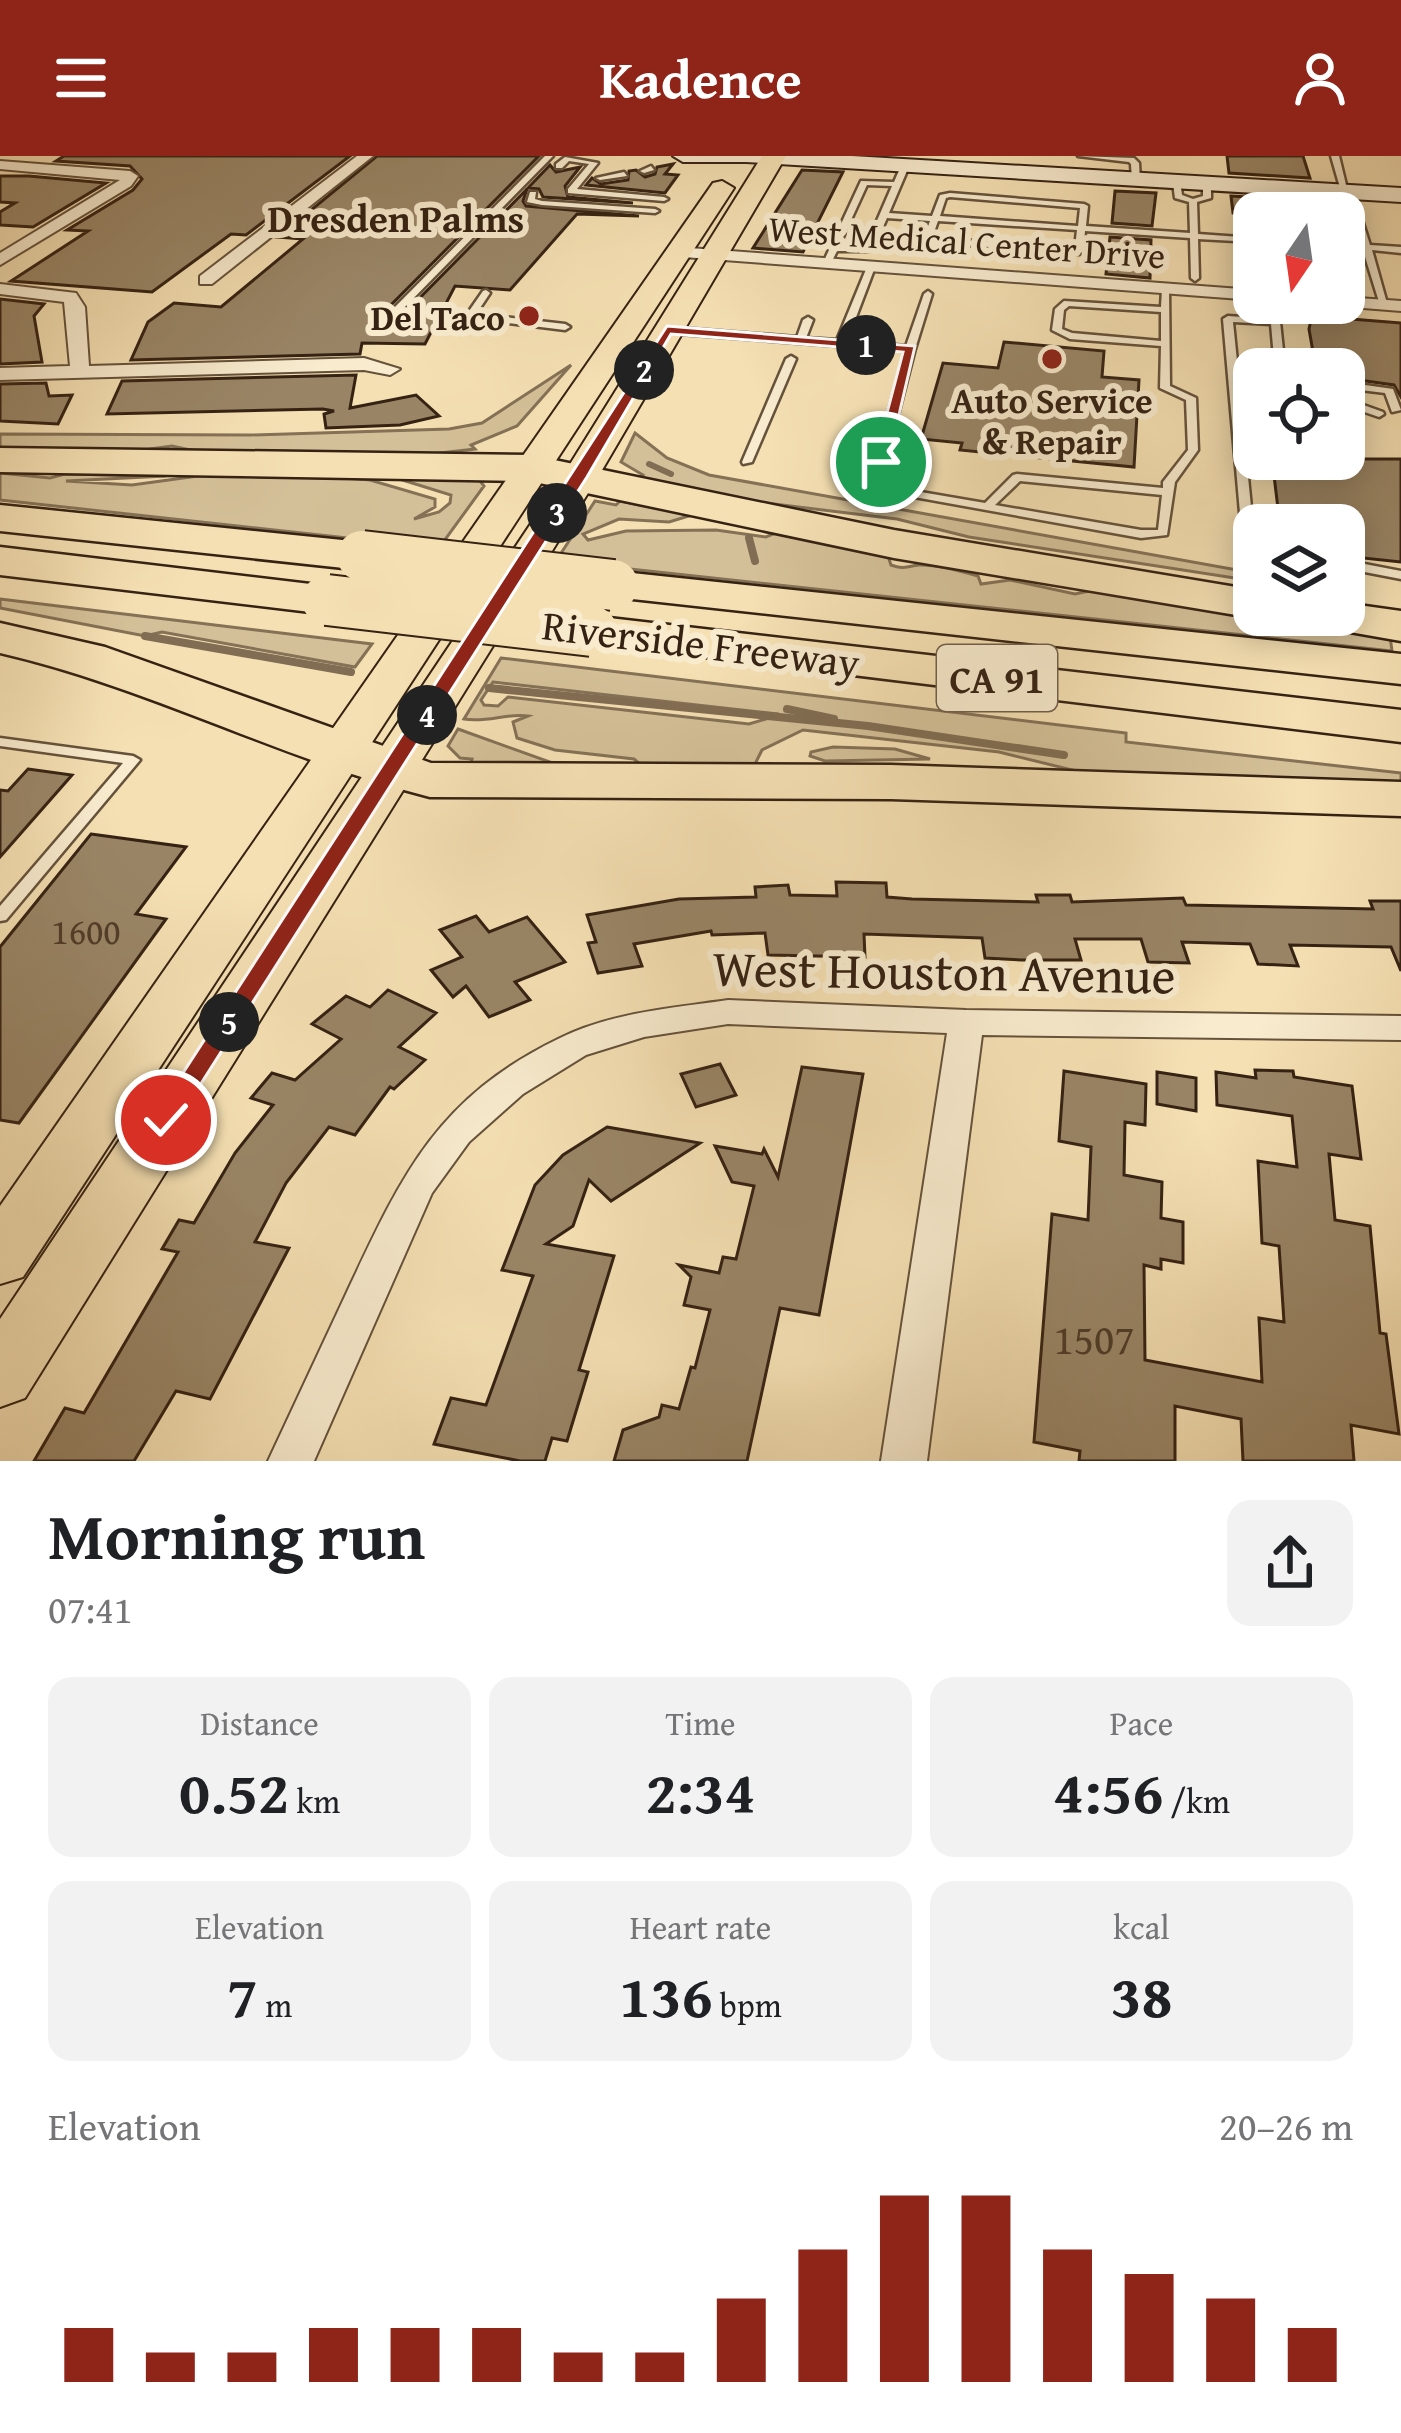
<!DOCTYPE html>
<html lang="en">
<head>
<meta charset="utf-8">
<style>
  :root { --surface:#fff; --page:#f2f2f2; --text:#202124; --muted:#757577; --accent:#8f2418 }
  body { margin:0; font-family:"Gentium Book Plus",serif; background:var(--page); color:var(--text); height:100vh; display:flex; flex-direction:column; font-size:45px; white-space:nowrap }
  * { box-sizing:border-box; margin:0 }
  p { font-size:39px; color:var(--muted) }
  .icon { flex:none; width:66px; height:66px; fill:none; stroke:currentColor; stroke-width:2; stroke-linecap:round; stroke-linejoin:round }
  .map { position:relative; height:1305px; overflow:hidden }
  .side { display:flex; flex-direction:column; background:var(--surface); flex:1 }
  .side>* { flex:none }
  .needle { width:78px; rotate:193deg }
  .buttons { position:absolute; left:1233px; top:36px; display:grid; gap:24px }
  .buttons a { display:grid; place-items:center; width:132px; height:132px; border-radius:24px; background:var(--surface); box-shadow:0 6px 30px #0003; font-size:60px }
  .pin { position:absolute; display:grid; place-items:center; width:102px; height:102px; color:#fff; margin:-51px; border:6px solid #fff; border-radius:50%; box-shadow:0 3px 12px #0007 }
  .km { position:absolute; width:60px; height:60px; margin:-30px; border-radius:50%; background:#222; color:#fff; font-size:33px; line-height:60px; text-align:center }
  .round { display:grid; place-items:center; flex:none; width:126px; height:126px; border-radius:24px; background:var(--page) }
  .overview { display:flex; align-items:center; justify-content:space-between; height:204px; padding:0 48px }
  h1 { font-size:66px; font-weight:700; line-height:90px }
  .metrics { display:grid; grid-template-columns:repeat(3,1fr); gap:18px; height:204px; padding:12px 48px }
  .metrics div { display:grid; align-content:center; border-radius:24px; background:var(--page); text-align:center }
  .metrics b { font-size:60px; font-weight:700 }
  .metrics small { font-size:33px; font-weight:400 }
  .metrics p { font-size:33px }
  .chart { height:336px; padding:24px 48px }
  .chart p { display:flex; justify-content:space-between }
  .chart svg { width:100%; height:216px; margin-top:12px; stroke:var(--accent); stroke-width:6 }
  header { display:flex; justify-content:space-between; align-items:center; height:156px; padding:0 48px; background:var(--accent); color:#fff; font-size:54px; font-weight:700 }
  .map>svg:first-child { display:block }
  .green { fill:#d4c098; stroke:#847156; stroke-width:3; fill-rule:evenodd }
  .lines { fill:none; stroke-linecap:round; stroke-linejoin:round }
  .stream-far1 { stroke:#816d53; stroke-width:6 }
  .stream { stroke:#816d53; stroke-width:8 }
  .building { fill:#998566; stroke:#352213; stroke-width:3 }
  .lane-casing { stroke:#65523b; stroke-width:5 }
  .street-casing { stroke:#65523b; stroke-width:4 }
  .secondary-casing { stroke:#352213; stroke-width:4 }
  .primary-casing { stroke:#352213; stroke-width:4 }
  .highway-casing { stroke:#352213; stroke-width:5 }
  .lane { fill:#f8ebce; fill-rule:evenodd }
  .street { fill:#f8ebce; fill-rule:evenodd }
  .secondary { fill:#f8ebce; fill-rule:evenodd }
  .primary { fill:#f5e0b3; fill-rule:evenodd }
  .highway { fill:#f5e0b3; fill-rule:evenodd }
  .highway-bridge-casing { stroke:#352213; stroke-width:54; stroke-linecap:butt }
  .highway-bridge { stroke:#f5e0b3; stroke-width:50 }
  .route { fill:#8f2418; stroke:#fff; stroke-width:3 }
  .poi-dot { fill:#8f2418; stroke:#f8ebce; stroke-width:4.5 }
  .labels { text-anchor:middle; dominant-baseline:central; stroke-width:12; stroke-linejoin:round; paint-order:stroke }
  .far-street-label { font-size:36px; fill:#352213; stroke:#f8ebce }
  .far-poi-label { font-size:36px; font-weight:bold; fill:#352213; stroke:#f8ebce; text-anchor:end }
  .number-label { font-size:36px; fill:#4e3b28 }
  .far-neighbourhood-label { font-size:39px; font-weight:bold; fill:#352213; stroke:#f8ebce }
  .shield { fill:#f8ebce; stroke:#705e4b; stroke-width:3 }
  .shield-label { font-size:39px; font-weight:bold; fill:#352213 }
  .street-label { font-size:42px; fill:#352213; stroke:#f8ebce }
  .near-number-label { font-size:42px; fill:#4e3b28 }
  .near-street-label { font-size:51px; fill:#352213; stroke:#f8ebce }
</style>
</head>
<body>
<header><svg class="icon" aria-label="menu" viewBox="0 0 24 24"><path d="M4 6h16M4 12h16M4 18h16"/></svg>Kadence<svg class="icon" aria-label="person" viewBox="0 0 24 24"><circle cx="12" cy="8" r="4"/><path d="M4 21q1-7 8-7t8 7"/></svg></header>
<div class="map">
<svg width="1401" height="1305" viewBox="0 0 1401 1305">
  <rect width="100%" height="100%" fill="#f5e0b3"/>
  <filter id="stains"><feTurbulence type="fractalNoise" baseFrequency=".00167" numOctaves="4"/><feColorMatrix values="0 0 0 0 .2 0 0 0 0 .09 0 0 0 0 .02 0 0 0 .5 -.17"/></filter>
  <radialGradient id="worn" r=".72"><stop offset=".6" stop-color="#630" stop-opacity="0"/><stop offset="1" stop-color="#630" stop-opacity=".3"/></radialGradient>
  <g class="green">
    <polygon points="571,209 517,270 471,289 475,293 422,299 195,295 172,290 128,296 0,296 0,278 250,279 449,273 482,267"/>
    <polygon points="635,277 667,302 709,319 1254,417 1254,425 969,381 897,363 724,342 639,323 643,319 621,306"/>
    <polygon points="0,317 50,322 65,318 166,320 66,325 132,329 205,319 336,321 370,324 435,343 435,351 414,363 439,356 450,347 451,339 396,322 477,321 484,330 439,392 0,344"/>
    <path d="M595,345L616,349L620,345L692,359L669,366L619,363L583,378L588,384L626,375L716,374L766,381L780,375L887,397L891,409C904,414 907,410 919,409C937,408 961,415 978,420L981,428L1010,424L1075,438L1094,434L1390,480L1392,495L556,405Z"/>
    <polygon points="0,443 339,484 372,488 355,511 162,476 145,480 0,452"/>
    <path d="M501,502L1126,577V586L1401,617V630L1080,616L999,596L803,574L762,594L754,610L641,609L634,603L555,594L517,582L513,566L528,560C505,557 488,567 464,563ZM493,526L778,558L779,559L749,568L508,541L498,550L484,549L481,544Z"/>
    <polygon points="458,573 558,609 470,609 472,603 460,602 448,590"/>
    <polygon points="833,591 895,593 930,603 825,605 810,600 811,596"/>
  </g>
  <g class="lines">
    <polyline class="stream-far1" points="649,308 671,318"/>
    <g class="stream">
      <polyline points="749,382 755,405"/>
      <polyline points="145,480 351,516"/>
      <polyline points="489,532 868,570 1064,599"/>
      <polyline points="787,553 834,563"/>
    </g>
  </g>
  <g class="building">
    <polygon points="64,0 350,0 246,79 231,78 152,136 11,125 88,75 67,74 133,34 142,23 130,10 56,5"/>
    <polygon points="377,0 539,0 388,152 391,164 400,162 527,33 523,45 526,50 639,60 577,58 510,134 455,130 425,188 362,187 360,198 131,204 148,166 174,147 221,151 303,83 278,81"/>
    <polygon points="1227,0 1303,0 1310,22 1229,17"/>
    <polygon points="673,8 665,18 678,19 665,37 586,29 592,22 601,28 628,24 629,15 636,14 645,21 655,18 657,11"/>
    <polygon points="550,9 556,16 580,11 565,30 568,41 633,47 543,41 539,33 528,32"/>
    <polygon points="802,14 843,16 803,96 753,92"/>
    <polygon points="0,20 29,20 106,27 33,71 0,69 0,56 15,47 0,46"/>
    <polygon points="1115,35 1156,37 1152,70 1112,67"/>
    <polygon points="1231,40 1316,45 1318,57 1233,57"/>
    <polygon points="1110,81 1151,84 1150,122 1106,118"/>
    <polygon points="0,143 44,148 34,160 42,206 0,208"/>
    <polygon points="1326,161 1401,167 1401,241 1394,229 1344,222 1344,213 1316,213 1309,173 1311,164 1327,165"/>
    <polygon points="1004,186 1104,195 1102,221 1139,224 1134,311 960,294 962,287 921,283 943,207 998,212"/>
    <polygon points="356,219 350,252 416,239 439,260 400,269 326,272 324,258 334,255 323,253 107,258 122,225"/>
    <polygon points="46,227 49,240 72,239 58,268 0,265 0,228"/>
    <polygon points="1272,303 1401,303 1401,406 1344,400 1344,369 1280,369"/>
    <polygon points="28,613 72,619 0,701 0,634 8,635"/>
    <polygon points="91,678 186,691 136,758 166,763 19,967 0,964 0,791"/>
    <polygon points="836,726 886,727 887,741 912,743 1038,746 1036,739 1070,739 1072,746 1183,742 1186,749 1373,753 1370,745 1401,745 1401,815 1391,791 1290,789 1298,810 1258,808 1250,788 1182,786 1189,807 1148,806 1141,783 1075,783 1081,804 1022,804 985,802 982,782 864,778 865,801 768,799 765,777 712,779 711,775 634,788 642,810 598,817 588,787 596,786 587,759 679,743 756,741 755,731 788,729 790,739 837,740"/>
    <polygon points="476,760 489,776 527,761 565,806 515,826 530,844 489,861 466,830 453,841 431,814 462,801 440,774"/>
    <polygon points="388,834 436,857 399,891 425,904 394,933 390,931 355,979 329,971 286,1027 255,1086 289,1092 210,1243 176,1235 134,1305 34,1305 65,1252 84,1257 178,1096 162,1093 179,1064 194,1067 235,997 273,949 251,942 272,917 295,924 341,883 312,868 346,840 370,851"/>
    <polygon points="720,908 736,939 696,951 681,918"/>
    <polygon points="802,911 863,918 819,1159 780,1152 747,1305 614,1305 623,1274 659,1261 662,1249 679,1253 691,1211 695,1212 710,1154 684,1149 691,1121 679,1109 719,1117 723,1101 736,1103 754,1030 732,1026 715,990 762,998 764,993 778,1021"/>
    <polygon points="1255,914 1293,915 1294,921 1352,930 1361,1003 1329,998 1335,1064 1370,1070 1380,1177 1386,1178 1399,1278 1351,1269 1354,1305 1243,1305 1241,1263 1175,1250 1175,1305 1079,1305 1080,1295 1034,1286 1052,1058 1088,1064 1091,991 1059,985 1064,915 1146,928 1145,969 1125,966 1124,1019 1162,1026 1161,1062 1183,1066 1183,1107 1161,1103 1161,1113 1144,1109 1145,1204 1262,1226 1259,1162 1284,1166 1279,1090 1262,1087 1258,1005 1297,1011 1292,960 1217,949 1216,916 1256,922"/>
    <polygon points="1157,916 1196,922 1196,955 1157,948"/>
    <polygon points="607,971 700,987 611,1045 589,1024 573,1070 546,1088 614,1100 579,1214 588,1216 567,1285 552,1282 545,1305 520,1305 434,1288 451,1242 486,1249 533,1120 502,1114 535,1029 563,999"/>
  </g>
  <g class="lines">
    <g class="lane-casing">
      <g id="lane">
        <polygon points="545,0 553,0 397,159 391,159 391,155"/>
        <polygon points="1078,0 1134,2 1139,7 1140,25 1136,27 1132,25 1131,8 1129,6"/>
        <polygon points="1331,0 1339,0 1348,37 1341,35"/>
        <polygon points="565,1 598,7 577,33 664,41 668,43 664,45 568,37 568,33 589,8 569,5 562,12 556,12 556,8"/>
        <path d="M905,8L909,10L889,57L932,60L940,39L950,37L1084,48L1088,50L1086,70L1190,77L1189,46L1175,42L1173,27L1180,25L1182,39L1193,43L1203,40V29L1207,27L1211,29V42L1197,46L1198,78L1254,82V86L1198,83L1199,122L1195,125L1191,122L1190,82L1085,75L1083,95L1079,98L927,86L923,84L930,65L887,62L872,95H837L830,109H824L823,107L861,25L894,26L901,10ZM867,29L892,30L866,90H839ZM950,41L1080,52L1078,70L940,60L946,42ZM938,65L1077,74L1075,92L932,82Z"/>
        <polygon points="651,10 654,14 644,17 640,15"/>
        <polygon points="624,16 627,20 600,24 596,22"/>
        <polygon points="530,36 536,36 535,43 542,45 655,53 659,55 655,57 542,49 527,46"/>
        <polygon points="1348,40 1355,42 1370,89 1401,91 1401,97 1372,94 1388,151 1380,149 1363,94 1344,93 1344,87 1362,89"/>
        <path d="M871,108L875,111L847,185L906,190L924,138L928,135L932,138L915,193L880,329L985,347L1013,319L1017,318L1163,332V326L1188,294L1186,244L1160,232L1161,190L1070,183L1052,174L1055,153L1064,145L1161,151L1162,133L1169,131L1170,230L1196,242L1198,294L1175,326L1167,379L1141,382L870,333L868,331L905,195L667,177L662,174L667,171L797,181L803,164L808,161L813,164L806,182L837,184L867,111ZM1069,150L1161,156V185L1072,177L1062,173L1064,154ZM1020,325L1162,339L1158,374H1141L995,349Z"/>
        <polygon points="486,134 490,137 476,158 565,168 570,171 565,174 467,162 467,158 483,135"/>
        <polygon points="1268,147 1278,147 1285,213 1275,213 1271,168 1233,166 1239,225 1254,226 1254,232 1239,231 1254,381 1254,395 1243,391 1223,163 1228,160 1270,163"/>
        <polygon points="791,200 796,203 752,306 743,308 742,306 786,203"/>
        <polygon points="1344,226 1393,233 1401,254 1392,256 1385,237 1344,232"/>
        <polygon points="1344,242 1383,256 1384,258 1379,261 1344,249"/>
        <polygon points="1344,404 1401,415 1401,423 1344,412"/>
        <polygon points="0,582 133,600 140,604 6,764 0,765 0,750 123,607 0,590"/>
      </g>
    </g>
    <g class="street-casing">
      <g id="street">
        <polygon points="357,0 373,0 212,128 200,128 200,120"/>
        <polygon points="0,5 130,15 138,20 131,30 0,109 0,97 120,24 0,13"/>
        <polygon points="676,91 1254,134 1254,144 670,100 668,96"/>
        <polygon points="0,128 76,137 85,151 89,210 364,202 400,213 390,219 364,214 0,224 0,212 70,210 64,146 0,138"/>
        <polygon points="1344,141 1401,145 1401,155 1338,150 1344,147"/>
        <path d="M728,844L966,854L1401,860V884L982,879L927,1305H881L947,877L728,868L644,881L586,899L523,938L469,986L432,1037L314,1305H268C294,1249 320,1194 346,1138C401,1021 435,943 558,883C609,857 672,852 728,844Z"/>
      </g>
    </g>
    <g class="secondary-casing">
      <polygon id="secondary" points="673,0 852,0 1401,32 1401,46 746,6 683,6"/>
    </g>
    <g class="primary-casing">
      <g id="primary">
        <polygon points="762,0 786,0 598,321 25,1242 0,1251 0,1163 562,321"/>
        <polygon points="722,25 734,32 23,1121 0,1128 0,1050 713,27"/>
      </g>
    </g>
    <g class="highway-casing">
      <g id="highway">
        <polygon points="0,292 530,299 894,374 1254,434 1254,459 1267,459 1254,462 894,402 530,325 0,316"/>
        <polygon points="0,349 362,386 378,390 385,400 378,410 362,414 0,375"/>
        <polygon points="0,391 327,430 344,434 351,444 344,454 327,458 0,419"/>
        <polygon points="613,415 1401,498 1401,528 596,439 590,429 596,419"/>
        <polygon points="1344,447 1401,455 1401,485 1310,469 1303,459 1344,459"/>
        <polygon points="592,460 1401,554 1401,586 575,485 567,475 575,465"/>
        <path d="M0,467L105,491L431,607L891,609L1401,626V660L891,643L430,641C283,604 148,531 0,497Z"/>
      </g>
    </g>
    <use href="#lane" class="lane"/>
    <use href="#street" class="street"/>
    <use href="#secondary" class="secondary"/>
    <use href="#primary" class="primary"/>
    <use href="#highway" class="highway"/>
    <g class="highway-bridge-casing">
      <g id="highway-bridge">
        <polyline points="362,400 613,429"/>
        <polyline points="327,444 592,475"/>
      </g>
    </g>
    <use href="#highway-bridge" class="highway-bridge"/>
  </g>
  <polygon class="route" points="667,170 915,190 888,306 881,311 874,306 903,196 671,178 587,321 174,970 157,970 157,957"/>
  <g class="poi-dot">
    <circle cx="529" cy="160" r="12"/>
    <circle cx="1052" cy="203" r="12"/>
  </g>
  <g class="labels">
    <g class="far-street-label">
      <text transform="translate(967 85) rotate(4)">West Medical Center Drive</text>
    </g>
    <g class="far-poi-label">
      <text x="505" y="160">Del Taco</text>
      <text x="1052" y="243" text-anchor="middle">Auto Service<tspan x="1052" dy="41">&amp; Repair</tspan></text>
    </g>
    <g class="number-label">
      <text x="86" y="774">1600</text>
    </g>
    <g class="far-neighbourhood-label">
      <text x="396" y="61">Dresden Palms</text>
    </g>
    <rect class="shield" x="937" y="489" width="120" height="66" rx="9"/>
    <g class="shield-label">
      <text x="997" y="522">CA 91</text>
    </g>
    <g class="street-label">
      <text transform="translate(701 487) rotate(7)">Riverside Freeway</text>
    </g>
    <g class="near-number-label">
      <text x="1094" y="1182">1507</text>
    </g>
    <g class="near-street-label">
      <text transform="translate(944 815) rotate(1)">West Houston Avenue</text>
    </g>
  </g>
  <rect width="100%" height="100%" filter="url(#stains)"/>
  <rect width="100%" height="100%" fill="url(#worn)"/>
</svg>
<div class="buttons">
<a><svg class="needle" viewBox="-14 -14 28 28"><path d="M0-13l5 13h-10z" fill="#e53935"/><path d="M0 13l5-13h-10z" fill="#757577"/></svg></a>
<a><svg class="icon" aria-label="locate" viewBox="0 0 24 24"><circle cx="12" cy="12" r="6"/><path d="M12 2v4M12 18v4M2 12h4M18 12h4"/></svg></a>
<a><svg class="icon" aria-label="layers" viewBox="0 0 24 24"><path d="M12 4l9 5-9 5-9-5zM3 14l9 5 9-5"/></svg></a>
</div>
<div class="pin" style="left:881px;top:306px;background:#1e9e55"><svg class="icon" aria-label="arrive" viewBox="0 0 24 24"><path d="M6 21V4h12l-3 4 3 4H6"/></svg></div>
<div class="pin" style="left:166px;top:964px;background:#d93025"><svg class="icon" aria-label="check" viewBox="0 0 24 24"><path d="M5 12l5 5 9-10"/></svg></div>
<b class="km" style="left:866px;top:189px">1</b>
<b class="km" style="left:644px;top:214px">2</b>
<b class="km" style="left:557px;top:357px">3</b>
<b class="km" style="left:427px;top:559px">4</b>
<b class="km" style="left:229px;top:866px">5</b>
</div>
<section class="side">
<div class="overview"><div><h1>Morning run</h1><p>07:41</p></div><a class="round"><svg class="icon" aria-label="share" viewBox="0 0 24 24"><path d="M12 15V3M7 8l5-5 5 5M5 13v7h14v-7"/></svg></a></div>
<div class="metrics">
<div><p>Distance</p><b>0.52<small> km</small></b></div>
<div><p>Time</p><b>2:34</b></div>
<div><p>Pace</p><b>4:56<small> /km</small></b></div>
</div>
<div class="metrics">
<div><p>Elevation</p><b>7<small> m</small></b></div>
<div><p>Heart rate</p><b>136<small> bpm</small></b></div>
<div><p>kcal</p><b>38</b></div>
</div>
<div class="chart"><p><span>Elevation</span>20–26 m</p>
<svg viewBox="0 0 160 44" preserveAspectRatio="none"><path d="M5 44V33M15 44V38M25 44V38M35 44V33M45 44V33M55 44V33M65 44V38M75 44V38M85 44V27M95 44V17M105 44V6M115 44V6M125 44V17M135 44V22M145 44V27M155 44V33"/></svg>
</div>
</section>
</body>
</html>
